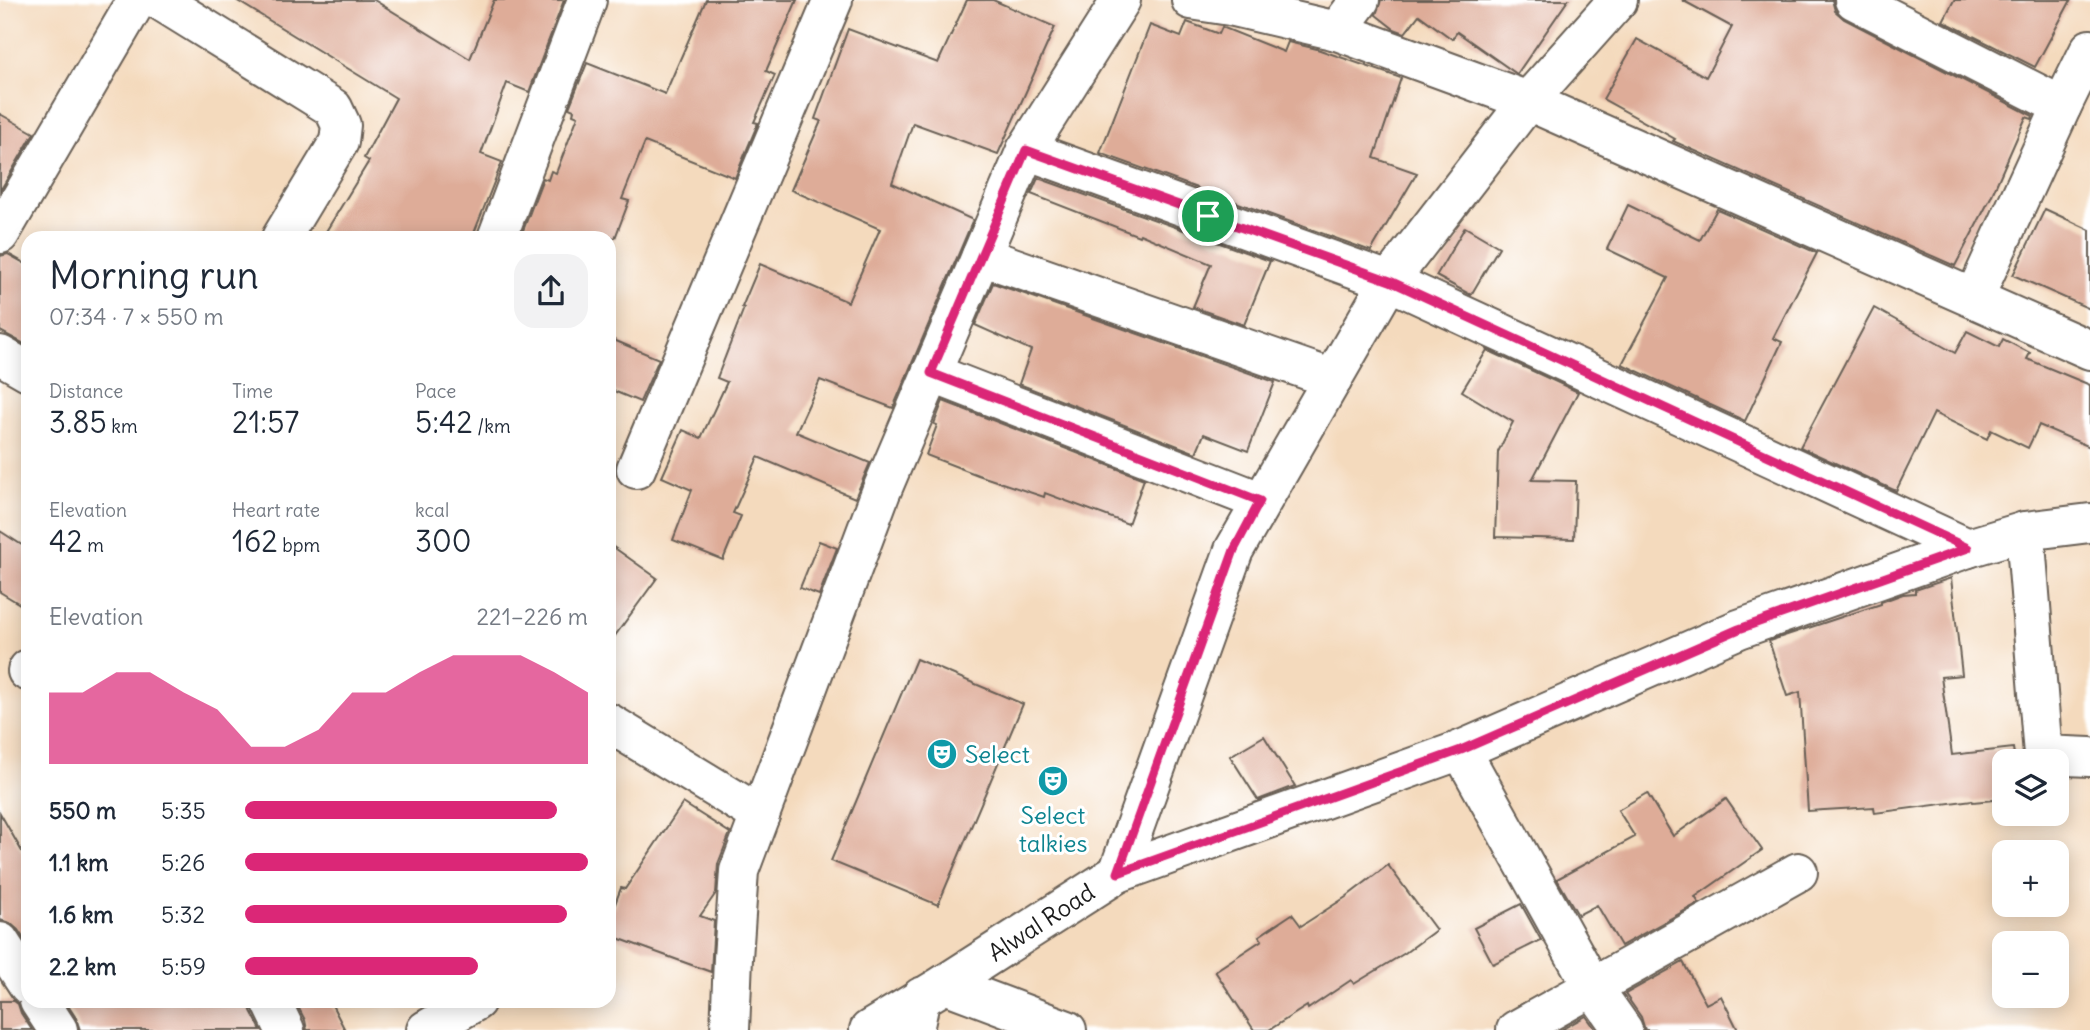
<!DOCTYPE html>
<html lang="en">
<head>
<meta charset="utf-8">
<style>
  :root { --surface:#fff; --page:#f2f2f3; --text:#1f2937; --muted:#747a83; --accent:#db2777 }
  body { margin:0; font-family:Delius,sans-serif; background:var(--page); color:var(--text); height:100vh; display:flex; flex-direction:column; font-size:26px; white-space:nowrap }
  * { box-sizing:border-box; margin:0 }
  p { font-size:23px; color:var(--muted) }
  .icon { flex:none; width:38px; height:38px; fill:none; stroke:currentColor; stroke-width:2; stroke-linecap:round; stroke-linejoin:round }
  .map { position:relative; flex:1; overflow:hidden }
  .sheet { position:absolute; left:21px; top:231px; width:595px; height:777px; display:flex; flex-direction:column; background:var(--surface); border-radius:21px; box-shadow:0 4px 18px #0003 }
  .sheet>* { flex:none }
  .tools { position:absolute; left:1992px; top:749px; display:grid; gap:14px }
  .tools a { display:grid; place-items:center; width:77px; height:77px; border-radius:14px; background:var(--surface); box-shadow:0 4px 18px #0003; font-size:35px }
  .pin { position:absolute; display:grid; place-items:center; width:60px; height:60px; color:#fff; margin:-30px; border:4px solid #fff; border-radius:50%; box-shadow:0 2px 7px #0007 }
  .round { display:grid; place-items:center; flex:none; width:74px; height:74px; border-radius:21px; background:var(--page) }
  .headline { display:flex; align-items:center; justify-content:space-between; height:119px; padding:0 28px }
  h1 { font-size:38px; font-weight:600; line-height:52px }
  .metrics { display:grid; grid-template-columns:repeat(3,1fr); gap:10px; height:119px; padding:7px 28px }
  .metrics div { display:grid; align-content:center }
  .metrics b { font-size:30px; font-weight:600 }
  .metrics small { font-size:19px; font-weight:400 }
  .metrics p { font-size:19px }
  .chart { height:196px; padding:14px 28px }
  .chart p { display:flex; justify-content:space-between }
  .chart svg { width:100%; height:126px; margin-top:7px; fill:var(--accent); opacity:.7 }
  ul { padding:0 28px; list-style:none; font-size:23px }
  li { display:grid; grid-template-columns:112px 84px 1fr; align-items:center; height:52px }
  li i { height:18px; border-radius:9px; background:var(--accent) }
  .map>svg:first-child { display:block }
  .building { fill:#deac98 }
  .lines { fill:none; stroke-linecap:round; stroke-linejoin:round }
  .minor-casing { stroke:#685e54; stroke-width:42 }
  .major-casing { stroke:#685e54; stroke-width:42 }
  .minor { stroke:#fff; stroke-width:38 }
  .major { stroke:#fff; stroke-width:38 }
  .route-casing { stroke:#fff; stroke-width:14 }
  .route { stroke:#db2777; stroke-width:9 }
  .labels { text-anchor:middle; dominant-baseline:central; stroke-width:6; stroke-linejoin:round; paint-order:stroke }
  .culture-label { font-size:24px; fill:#0d838f; stroke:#fff; text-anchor:start }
  .street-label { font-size:24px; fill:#1c1c1c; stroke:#fff }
</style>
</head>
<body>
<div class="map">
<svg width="2090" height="1030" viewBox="0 0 2090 1030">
  <rect width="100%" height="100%" fill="#fff"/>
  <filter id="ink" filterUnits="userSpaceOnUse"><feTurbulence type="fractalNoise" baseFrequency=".0143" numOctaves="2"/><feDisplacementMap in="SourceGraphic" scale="14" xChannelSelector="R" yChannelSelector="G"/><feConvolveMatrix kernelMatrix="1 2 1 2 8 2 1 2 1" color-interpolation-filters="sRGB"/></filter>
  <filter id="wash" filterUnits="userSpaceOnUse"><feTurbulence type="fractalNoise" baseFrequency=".00686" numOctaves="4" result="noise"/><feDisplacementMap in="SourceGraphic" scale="28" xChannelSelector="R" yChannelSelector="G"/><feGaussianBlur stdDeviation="1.57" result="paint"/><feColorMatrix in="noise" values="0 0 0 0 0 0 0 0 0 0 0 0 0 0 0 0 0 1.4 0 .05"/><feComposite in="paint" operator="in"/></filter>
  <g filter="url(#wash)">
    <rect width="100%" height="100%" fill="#f4dabd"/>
    <g id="blocks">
      <g class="building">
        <polygon points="236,0 374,0 470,59 494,0 564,0 529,92 507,83 481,154 502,162 472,238 322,238 369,161 364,158 396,98"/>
        <polygon points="706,0 797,0 766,71 775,75 754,122 758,123 735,178 645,142 622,199 629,201 615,238 526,238 521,236 543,178 548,180 551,171 556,173 578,116 573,114 574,110 569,108 587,63 665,94"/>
        <polygon points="967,0 993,0 1055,27 998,154 913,123 892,183 973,220 893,408 820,380 796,432 870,463 855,498 758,457 733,513 741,516 723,560 673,540 692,490 662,477 683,430 701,438 727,382 717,378 744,308 742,307 760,264 848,302 880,229 791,190 821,121 815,119 848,29 938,63"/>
        <polygon points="1381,0 1568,0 1517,74 1457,32 1452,39 1419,15 1405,33 1394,29 1376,15"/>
        <polygon points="1682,0 1832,0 1835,11 1844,19 2033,116 2032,119 2026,117 1991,197 1955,266 1673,141 1675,139 1603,99 1637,39 1706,77 1732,27"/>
        <polygon points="1954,0 2071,0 2035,67 1943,21"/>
        <polygon points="1187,22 1219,34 1222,27 1284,52 1288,42 1317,49 1401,78 1374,158 1417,173 1371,251 1100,153 1150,25 1181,37"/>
        <polygon points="0,114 34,133 0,191"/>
        <polygon points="1038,178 1270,261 1244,325 1193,307 1211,264 1140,234 1139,236 1031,194"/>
        <polygon points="1628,205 1700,240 1717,209 1817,253 1773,338 1782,342 1745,421 1622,364 1668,278 1607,249"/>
        <polygon points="2045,209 2090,230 2090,309 2013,275"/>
        <polygon points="1465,227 1499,247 1471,295 1436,276"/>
        <polygon points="8,254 28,265 28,346 0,331 0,256"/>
        <polygon points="993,283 1275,382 1248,451 1204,434 1196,453 1019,384 1031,350 975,325"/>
        <polygon points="1874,308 1955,353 1967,331 1999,347 2003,339 2030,353 2027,359 2090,385 2090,447 2039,425 2028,448 1991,430 1987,439 1934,413 1896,491 1800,447"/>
        <polygon points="609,338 659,359 640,402 609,389"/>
        <polygon points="1487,350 1578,392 1532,480 1576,481 1574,539 1495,537 1498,452 1513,422 1462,391"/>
        <polygon points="943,401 1144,479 1128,524 1045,493 1044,497 978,475 926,455 937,425 934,424"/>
        <polygon points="0,531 28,549 28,609 0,592"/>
        <polygon points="819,541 837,548 819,595 800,588"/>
        <polygon points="609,544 657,578 609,644"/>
        <polygon points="1951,578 1962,675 1941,677 1952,755 2013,748 2015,761 2004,761 2004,799 1973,802 1972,800 1875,813 1874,807 1808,811 1800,692 1787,696 1769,641 1881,604 1881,602 1903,594 1915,593 1915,590"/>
        <polygon points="916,659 1023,704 938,905 831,861"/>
        <polygon points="1264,736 1295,786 1258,800 1230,756"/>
        <polygon points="1647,793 1673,836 1726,799 1762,850 1695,897 1699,903 1621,946 1597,905 1578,915 1557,879 1635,837 1618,810"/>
        <polygon points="683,803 730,833 718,864 716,893 700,916 714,921 711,972 609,935 609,920 621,888 625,889"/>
        <polygon points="0,813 28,862 28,945 18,930 10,923 0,920"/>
        <polygon points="1388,865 1436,930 1405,953 1354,984 1351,980 1308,1009 1307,1006 1269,1030 1254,1030 1215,971 1262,940 1259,936 1292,914 1301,926 1346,897"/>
        <polygon points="1521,904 1541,940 1493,964 1474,928"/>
        <polygon points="1683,962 1706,1004 1721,996 1738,1030 1645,1030 1641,1017 1625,994"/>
        <polygon points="0,1001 14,1001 18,1004 21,1013 32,1030 0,1030"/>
        <polygon points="65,1001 249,1001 251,1011 261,1030 80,1030 76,1018"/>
        <polygon points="295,1001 330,1001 345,1030 307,1030 305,1020"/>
        <polygon points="1586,1016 1596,1030 1561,1030"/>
      </g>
    </g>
  </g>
  <g filter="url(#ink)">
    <use href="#blocks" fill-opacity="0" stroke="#685e54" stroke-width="2"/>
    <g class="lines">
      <g class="minor-casing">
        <g id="minor">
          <polyline points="159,0 333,108 341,125 339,142 281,238"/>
          <polyline points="1191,0 1230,6 1337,31 1528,101 2090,350"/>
          <polyline points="1854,0 2062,106"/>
          <polyline points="1337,31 1360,0"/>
          <polyline points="1026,150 1389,281 1968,548"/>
          <polyline points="0,234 137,0"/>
          <polyline points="497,238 587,0"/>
          <polyline points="981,256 1333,379"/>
          <polyline points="1974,298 2062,106 2090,49"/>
          <polyline points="0,355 28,371"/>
          <polyline points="931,373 1260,501"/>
          <polyline points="636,469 833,0"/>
          <polyline points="2025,531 2043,755 2090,757"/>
          <polyline points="27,671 28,669"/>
          <polyline points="609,723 760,815"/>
          <polyline points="1461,750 1592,986 1623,1030"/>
          <polyline points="1118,873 1234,550 1389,281 1528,101 1618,0"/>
          <polyline points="0,942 28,985"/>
          <polyline points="945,984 1067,1030"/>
          <polyline points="39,1001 58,1030"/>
          <polyline points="271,1001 285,1030"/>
          <polyline points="426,1030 476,1001"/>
          <polyline points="730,1030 733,958 739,871 881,492 1026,150 1121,0"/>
          <polyline points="914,1030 921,997"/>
          <polyline points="1516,1030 1798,872"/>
        </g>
      </g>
      <g class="major-casing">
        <polyline id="major" points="869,1030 945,984 1118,873 1461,750 1739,629 1968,548 2025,531 2090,523"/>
      </g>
      <use href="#minor" class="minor"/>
      <use href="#major" class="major"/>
    </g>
  </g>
  <g class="lines" filter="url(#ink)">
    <g class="route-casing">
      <polygon id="route" points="1026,150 1390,281 1968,548 1739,629 1461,750 1118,873 1234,550 1260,501 931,373"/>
    </g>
    <use href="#route" class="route"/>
  </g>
  <defs>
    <g id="theatre-disc" transform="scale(1.575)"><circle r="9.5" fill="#0f9aa8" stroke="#fff"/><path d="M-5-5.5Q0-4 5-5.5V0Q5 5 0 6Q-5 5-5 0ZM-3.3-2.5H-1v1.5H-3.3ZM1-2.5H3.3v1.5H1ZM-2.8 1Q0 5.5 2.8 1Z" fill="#fff"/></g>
  </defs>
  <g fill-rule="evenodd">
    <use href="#theatre-disc" x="942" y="754"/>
    <use href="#theatre-disc" x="1053" y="781"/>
  </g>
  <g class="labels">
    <g class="culture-label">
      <text x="965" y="754">Select</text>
      <text x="1053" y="815" text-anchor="middle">Select<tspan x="1053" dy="28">talkies</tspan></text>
    </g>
    <g class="street-label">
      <text transform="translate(1041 922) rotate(-33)">Alwal Road</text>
    </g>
  </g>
</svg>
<div class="tools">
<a><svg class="icon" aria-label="layers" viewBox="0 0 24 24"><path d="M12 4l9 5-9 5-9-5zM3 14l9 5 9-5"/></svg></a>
<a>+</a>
<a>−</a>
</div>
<div class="pin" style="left:1208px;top:216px;background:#1e9e55"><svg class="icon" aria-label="arrive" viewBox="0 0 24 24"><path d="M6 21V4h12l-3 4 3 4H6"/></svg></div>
<section class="sheet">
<div class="headline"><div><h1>Morning run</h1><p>07:34 · 7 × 550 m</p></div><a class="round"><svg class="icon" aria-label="share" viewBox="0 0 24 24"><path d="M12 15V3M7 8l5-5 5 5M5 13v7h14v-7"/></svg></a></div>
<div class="metrics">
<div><p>Distance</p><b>3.85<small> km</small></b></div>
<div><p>Time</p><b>21:57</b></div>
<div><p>Pace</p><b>5:42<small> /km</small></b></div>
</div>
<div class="metrics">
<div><p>Elevation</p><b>42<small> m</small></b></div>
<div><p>Heart rate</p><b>162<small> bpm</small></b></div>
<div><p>kcal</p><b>300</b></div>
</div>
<div class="chart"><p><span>Elevation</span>221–226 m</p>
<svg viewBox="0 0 160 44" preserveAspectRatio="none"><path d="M0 44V19L10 19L20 12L30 12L40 19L50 25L60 38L70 38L80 32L90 19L100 19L110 12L120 6L130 6L140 6L150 12L160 19V44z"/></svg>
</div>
<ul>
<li><b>550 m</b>5:35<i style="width:91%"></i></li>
<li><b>1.1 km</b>5:26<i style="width:100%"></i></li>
<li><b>1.6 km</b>5:32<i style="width:94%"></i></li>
<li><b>2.2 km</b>5:59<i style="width:68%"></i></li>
</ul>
</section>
</div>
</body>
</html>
